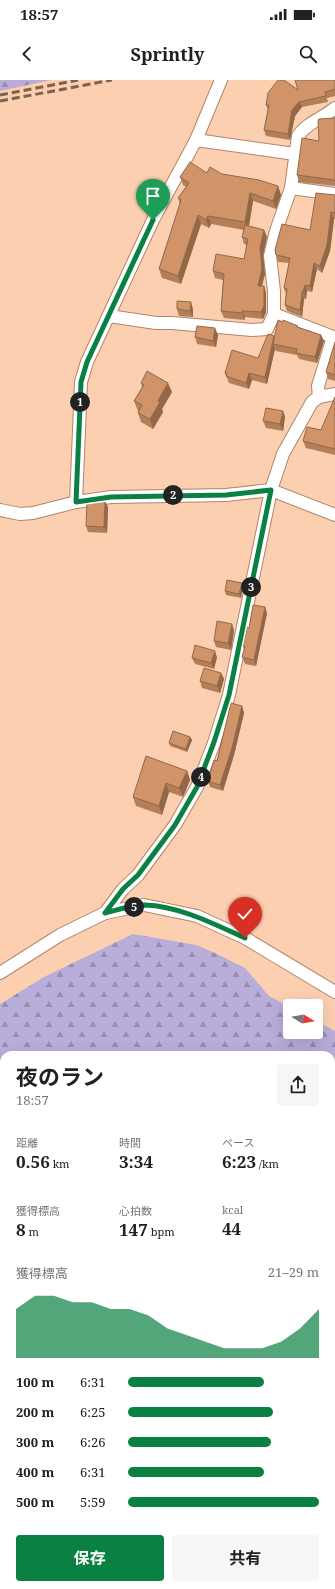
<!DOCTYPE html>
<html lang="ja">
<head>
<meta charset="utf-8">
<style>
  :root { --surface:#fff; --page:#f6f6f6; --text:#202124; --muted:#757577; --accent:#0b8043 }
  body { margin:0; font-family:"Noto Serif","Noto Sans JP",serif; background:var(--page); color:var(--text); height:100vh; display:flex; flex-direction:column; font-size:15px; white-space:nowrap }
  * { box-sizing:border-box; margin:0 }
  p { font-size:13px; color:var(--muted) }
  .icon { flex:none; width:22px; height:22px; fill:none; stroke:currentColor; stroke-width:2; stroke-linecap:round; stroke-linejoin:round }
  .map { position:relative; flex:1; overflow:hidden }
  .sheet { position:absolute; left:0px; top:971px; width:335px; height:538px; display:flex; flex-direction:column; background:var(--surface); border-radius:12px 12px 0 0; box-shadow:0 4px 16px #0002 }
  .sheet>* { flex:none }
  .needle { width:26px; rotate:101deg }
  .fabs { position:absolute; left:283px; top:919px; display:grid; gap:8px }
  .fabs a { display:grid; place-items:center; width:40px; height:40px; border-radius:4px; background:var(--surface); box-shadow:0 4px 16px #0002; font-size:20px }
  .pin { position:absolute; display:grid; place-items:center; width:34px; height:34px; color:#fff; margin:-41px -17px; border-radius:50% 50% 50% 0; rotate:-45deg; box-shadow:0 0 4px #0007 }
  .pin .icon { rotate:45deg }
  .km { position:absolute; width:20px; height:20px; margin:-10px; border-radius:50%; background:#222; color:#fff; font-size:11px; line-height:20px; text-align:center }
  .round { display:grid; place-items:center; flex:none; width:42px; height:42px; border-radius:4px; background:var(--page) }
  .head { display:flex; align-items:center; justify-content:space-between; height:68px; padding:0 16px }
  h1 { font-size:22px; font-weight:700; line-height:30px }
  .figures { display:grid; grid-template-columns:repeat(3,1fr); gap:6px; height:68px; padding:4px 16px }
  .figures div { display:grid; align-content:center }
  .figures b { font-size:17px; font-weight:700 }
  .figures small { font-size:11px; font-weight:400 }
  .figures p { font-size:11px }
  .chart { height:112px; padding:8px 16px }
  .chart p { display:flex; justify-content:space-between }
  .chart svg { width:100%; height:72px; margin-top:4px; fill:var(--accent); opacity:.7 }
  .primary-button { display:flex; gap:8px; margin-top:auto; padding:8px 16px }
  .primary-button a { flex:1; height:46px; border-radius:4px; background:var(--accent); color:#fff; font-size:16px; font-weight:700; line-height:46px; text-align:center }
  .primary-button a+a { background:var(--page); color:var(--text) }
  ul { padding:0 16px; list-style:none; font-size:13px }
  li { display:grid; grid-template-columns:64px 48px 1fr; align-items:center; height:30px }
  li i { height:10px; border-radius:5px; background:var(--accent) }
  .status { display:flex; justify-content:space-between; align-items:center; height:28px; padding:0 20px; background:var(--surface); direction:ltr }
  .status svg { height:11px; fill:currentColor }
  header { display:flex; justify-content:space-between; align-items:center; height:52px; padding:0 16px; background:var(--surface); font-size:18px; font-weight:700 }
  .map>svg:first-child { display:block }
  .grass { fill:url(#grass-tufts) }
  .forest { fill:url(#forest-firs) }
  .water { fill:url(#water-waves); stroke:#56819b }
  .lines { fill:none; stroke-linecap:round; stroke-linejoin:round }
  .minor-casing { stroke:#af8668; stroke-width:14 }
  .minor { stroke:#fff; stroke-width:12 }
  .rail { stroke:#7c6250; stroke-width:3; stroke-dasharray:8 4; stroke-linecap:butt }
  .wall { fill:#b37f59 }
  .shaded-wall { fill:#926849 }
  .building { fill:#d09468; stroke:#926849 }
  .route-casing { stroke:#fff; stroke-width:8 }
  .route { stroke:#0b8043; stroke-width:5 }
</style>
</head>
<body>
<div class="status"><b>18:57</b><svg viewBox="0 0 49 12"><path d="M0 12V9h3v3zM5 12V6h3v6zM10 12V3h3v9zM15 12V0h3v12zM26 1h20v11H26zM47 4h2v5h-2z"/></svg></div>
<header><svg class="icon" aria-label="back" viewBox="0 0 24 24"><path d="M15 5l-7 7 7 7"/></svg>Sprintly<svg class="icon" aria-label="search" viewBox="0 0 24 24"><circle cx="10" cy="10" r="6"/><path d="M15 15l6 6"/></svg></header>
<div class="map">
<svg width="335" height="1509" viewBox="0 0 335 1509">
  <defs>
    <pattern id="grass-tufts" width="24" height="20" patternUnits="userSpaceOnUse"><rect width="24" height="20" fill="#b9adda"/><path d="M3 7l-1-3M5 7V3M7 7l1-3M15 17l-1-3M17 17v-4M19 17l1-3" fill="none" stroke="#988db1"/></pattern>
    <pattern id="forest-firs" width="22" height="20" patternUnits="userSpaceOnUse"><rect width="22" height="20" fill="#b9adda"/><path d="M5 1l3.5 6h-7zM16 11l3.5 6h-7z" fill="#988db1"/></pattern>
    <pattern id="water-waves" width="16" height="10" patternUnits="userSpaceOnUse"><rect width="16" height="10" fill="#5ea3cd"/><path d="M0 5q4-4 8 0t8 0" fill="none" stroke="#4f85a6"/></pattern>
  </defs>
  <rect width="100%" height="100%" fill="#fbcfaf"/>
  <polygon class="grass" points="331,1448 335,1449 335,1499 331,1496"/>
  <g class="forest">
    <polygon points="0,0 51,0 0,11"/>
    <polygon points="133,854 196,865 215,873 245,888 269,916 290,927 290,952 316,952 316,941 335,951 335,1449 331,1448 331,975 4,975 4,1301 0,1300 0,924 44,897"/>
    <polygon points="0,1355 4,1357 4,1462 0,1461"/>
    <polygon points="62,1505 273,1505 276,1507 272,1509 62,1509"/>
  </g>
  <g class="water">
    <polygon points="0,1300 4,1301 4,1357 0,1355"/>
    <polygon points="331,1496 335,1499 335,1509 278,1509 273,1505 331,1505"/>
  </g>
  <g class="lines">
    <g class="minor-casing">
      <g id="minor">
        <polyline points="196,60 221,0"/>
        <polyline points="291,108 335,114"/>
        <polyline points="109,236 156,243 172,243 252,250 267,249 274,234"/>
        <path d="M319,317L318,306L333,257L274,234V211L270,176L276,151L291,108L298,56C306,43 323,38 335,28"/>
        <polyline points="76,422 81,302 87,282 153,140 196,60 295,74"/>
        <polyline points="0,430 20,434 33,433 76,422 111,417 226,415 271,410 335,435"/>
        <polyline points="105,833 144,825 197,836 245,858 335,912"/>
        <polyline points="0,893 60,855 105,833 123,809 138,795 175,745 197,707 214,663 229,615 271,410 283,374 312,322 319,317 335,314"/>
      </g>
    </g>
    <use href="#minor" class="minor"/>
    <g class="rail">
      <polyline points="0,15 78,0"/>
      <polyline points="0,21 112,0"/>
    </g>
  </g>
  <g class="wall">
    <polygon points="335,0 335,16 327,18 328,22 302,27 295,36 290,60 266,56 264,50 268,30 266,25 298,10"/>
    <polygon points="335,38 335,106 299,102 297,95"/>
    <polygon points="207,93 222,94 278,106 281,115 276,129 253,121 249,146 264,150 267,157 263,175 265,194 262,206 264,206 266,213 266,232 263,239 245,237 245,240 224,238 221,231 223,200 215,198 213,191 244,179 247,165 244,164 242,157 244,150 211,144 209,148 201,144 181,204 162,198 159,189 180,124 178,118 186,107 183,105 180,97"/>
    <polygon points="335,115 335,139 334,139 330,171 322,193 317,189 312,212 307,211 306,219 304,219 302,237 287,231 285,225 286,214 284,208 289,183 278,182 276,175 310,150"/>
    <polygon points="177,229 193,229 193,237 179,236"/>
    <polygon points="298,246 298,247 321,255 324,261 317,283 299,279 297,275 276,271 275,269 267,304 252,300 249,309 229,303 225,293 258,278 275,257"/>
    <polygon points="218,255 216,267 197,264 195,257"/>
    <polygon points="335,262 335,301 328,299 326,292"/>
    <polygon points="141,303 172,312 162,329 163,332 153,349 141,342 138,333 139,331 138,331 134,321 142,307"/>
    <polygon points="335,317 335,375 306,368 303,361 321,350"/>
    <polygon points="283,331 285,337 283,351 266,348 263,341"/>
    <polygon points="108,427 107,453 88,452 86,446"/>
    <polygon points="243,506 241,518 226,515 225,511"/>
    <polygon points="267,533 256,586 245,584 242,577 244,570 243,566 249,548"/>
    <polygon points="232,544 234,551 231,570 216,567 214,561"/>
    <polygon points="217,577 214,589 195,584 192,578"/>
    <polygon points="221,593 224,599 220,613 202,608 200,601"/>
    <polygon points="242,626 244,633 234,675 223,711 210,707 208,701"/>
    <polygon points="190,657 192,660 187,672 170,666 169,663"/>
    <polygon points="187,691 190,700 183,717 169,712 162,735 136,726 133,717"/>
  </g>
  <g class="shaded-wall">
    <polygon points="299,22 302,27 295,36 290,60 288,54 292,30"/>
    <polygon points="278,106 281,115 276,129 273,121"/>
    <polygon points="250,113 253,121 248,151 245,142"/>
    <polygon points="331,132 334,139 330,171 322,193 320,186"/>
    <polygon points="198,135 201,144 181,204 178,196"/>
    <polygon points="208,136 211,144 209,148 206,140"/>
    <polygon points="264,150 267,157 263,175 265,194 260,212 258,206 260,168"/>
    <polygon points="314,183 317,189 312,212 310,206"/>
    <polygon points="305,205 307,211 306,219 303,212"/>
    <polygon points="264,206 266,213 266,232 263,239 261,232"/>
    <polygon points="302,212 304,219 302,237 300,230"/>
    <polygon points="191,222 193,229 193,237 190,231"/>
    <polygon points="242,231 245,237 245,240 242,233"/>
    <polygon points="215,248 218,255 216,267 213,261"/>
    <polygon points="321,255 324,261 317,283 315,277"/>
    <polygon points="274,256 277,263 273,264 275,269 267,304 265,297"/>
    <polygon points="249,293 252,300 249,309 246,303"/>
    <polygon points="168,303 172,312 162,329 163,332 153,349 150,339 158,321"/>
    <polygon points="283,331 285,337 283,351 280,344"/>
    <polygon points="105,421 108,427 107,453 104,447"/>
    <polygon points="242,503 243,506 241,518 239,514"/>
    <polygon points="265,527 267,533 256,586 254,580"/>
    <polygon points="232,544 234,551 231,570 228,563"/>
    <polygon points="215,571 217,577 214,589 211,583"/>
    <polygon points="221,593 224,599 220,613 217,606"/>
    <polygon points="242,626 244,633 234,675 223,711 220,705"/>
    <polygon points="190,657 192,660 187,672 186,669"/>
    <polygon points="187,691 190,700 183,717 179,708"/>
    <polygon points="166,703 169,712 162,735 159,726"/>
  </g>
  <g class="building">
    <polygon points="278,0 284,0 298,10 295,0 335,0 335,9 325,12 326,16 299,22 292,30 288,54 264,50 269,25 266,25 268,13"/>
    <polygon points="335,38 335,101 334,100 297,95 302,58 319,61 318,40 319,39"/>
    <polygon points="190,82 207,93 210,87 222,94 259,100 278,106 273,121 250,113 245,142 208,136 206,140 198,135 178,196 159,189 181,120 178,118 189,103 180,97"/>
    <polygon points="316,113 335,115 335,133 331,132 327,165 320,186 314,183 310,206 305,205 303,212 302,212 300,230 285,225 287,209 284,208 290,178 276,175 275,170 282,144 310,150"/>
    <polygon points="245,145 264,150 260,168 262,188 258,206 264,206 264,226 261,232 242,231 242,233 221,231 224,194 213,191 216,174 244,179 248,159 242,157"/>
    <polygon points="177,221 191,222 190,231 177,229"/>
    <polygon points="278,240 283,242 283,240 298,246 297,247 321,255 315,277 296,273 297,269 273,264"/>
    <polygon points="197,246 215,248 213,261 195,257"/>
    <polygon points="268,254 274,256 265,297 249,293 246,303 226,296 227,293 225,293 232,270 258,278"/>
    <polygon points="335,262 335,295 326,292"/>
    <polygon points="147,291 168,303 158,321 160,322 150,339 138,333 142,325 134,321 144,305 141,303"/>
    <polygon points="335,317 335,369 303,361 307,347 321,350"/>
    <polygon points="266,328 283,331 280,344 263,341"/>
    <polygon points="87,421 105,421 104,447 86,446"/>
    <polygon points="227,500 242,503 239,514 225,511"/>
    <polygon points="253,525 265,527 254,580 242,577 245,566 243,566 247,547 249,548"/>
    <polygon points="217,541 232,544 228,563 214,561"/>
    <polygon points="195,565 215,571 211,583 192,578"/>
    <polygon points="204,588 221,593 217,606 200,601"/>
    <polygon points="231,623 242,626 232,668 220,705 208,701 214,680 217,681"/>
    <polygon points="173,651 190,657 186,669 169,663"/>
    <polygon points="146,676 187,691 179,708 166,703 159,726 133,717"/>
  </g>
  <g class="lines">
    <g class="route-casing">
      <path id="route" d="M153,140L87,282L81,302L76,422L111,417L226,415L271,410L229,615L214,662L197,707L175,745L138,795L123,809L105,833C117,830 132,825 145,825C179,826 214,844 245,858"/>
    </g>
    <use href="#route" class="route"/>
  </g>
</svg>
<div class="fabs">
<a><svg class="needle" viewBox="-14 -14 28 28"><path d="M0-13l5 13h-10z" fill="#e53935"/><path d="M0 13l5-13h-10z" fill="#757577"/></svg></a>
</div>
<div class="pin" style="left:153px;top:140px;background:#1e9e55"><svg class="icon" aria-label="arrive" viewBox="0 0 24 24"><path d="M6 21V4h12l-3 4 3 4H6"/></svg></div>
<div class="pin" style="left:245px;top:858px;background:#d93025"><svg class="icon" aria-label="check" viewBox="0 0 24 24"><path d="M5 12l5 5 9-10"/></svg></div>
<b class="km" style="left:80px;top:322px">1</b>
<b class="km" style="left:173px;top:415px">2</b>
<b class="km" style="left:251px;top:507px">3</b>
<b class="km" style="left:201px;top:697px">4</b>
<b class="km" style="left:134px;top:827px">5</b>
<section class="sheet">
<div class="head"><div><h1>夜のラン</h1><p>18:57</p></div><a class="round"><svg class="icon" aria-label="share" viewBox="0 0 24 24"><path d="M12 15V3M7 8l5-5 5 5M5 13v7h14v-7"/></svg></a></div>
<div class="figures">
<div><p>距離</p><b>0.56<small> km</small></b></div>
<div><p>時間</p><b>3:34</b></div>
<div><p>ペース</p><b>6:23<small> /km</small></b></div>
</div>
<div class="figures">
<div><p>獲得標高</p><b>8<small> m</small></b></div>
<div><p>心拍数</p><b>147<small> bpm</small></b></div>
<div><p>kcal</p><b>44</b></div>
</div>
<div class="chart"><p><span>獲得標高</span>21–29 m</p>
<svg viewBox="0 0 160 44" preserveAspectRatio="none"><path d="M0 44V14L10 6L20 6L30 10L40 10L50 14L60 14L70 18L80 26L90 30L100 34L110 38L120 38L130 38L140 34L150 26L160 14V44z"/></svg>
</div>
<ul>
<li><b>100 m</b>6:31<i style="width:71%"></i></li>
<li><b>200 m</b>6:25<i style="width:76%"></i></li>
<li><b>300 m</b>6:26<i style="width:75%"></i></li>
<li><b>400 m</b>6:31<i style="width:71%"></i></li>
<li><b>500 m</b>5:59<i style="width:100%"></i></li>
</ul>
<div class="primary-button"><a>保存</a><a>共有</a></div>
</section>
</div>
</body>
</html>
